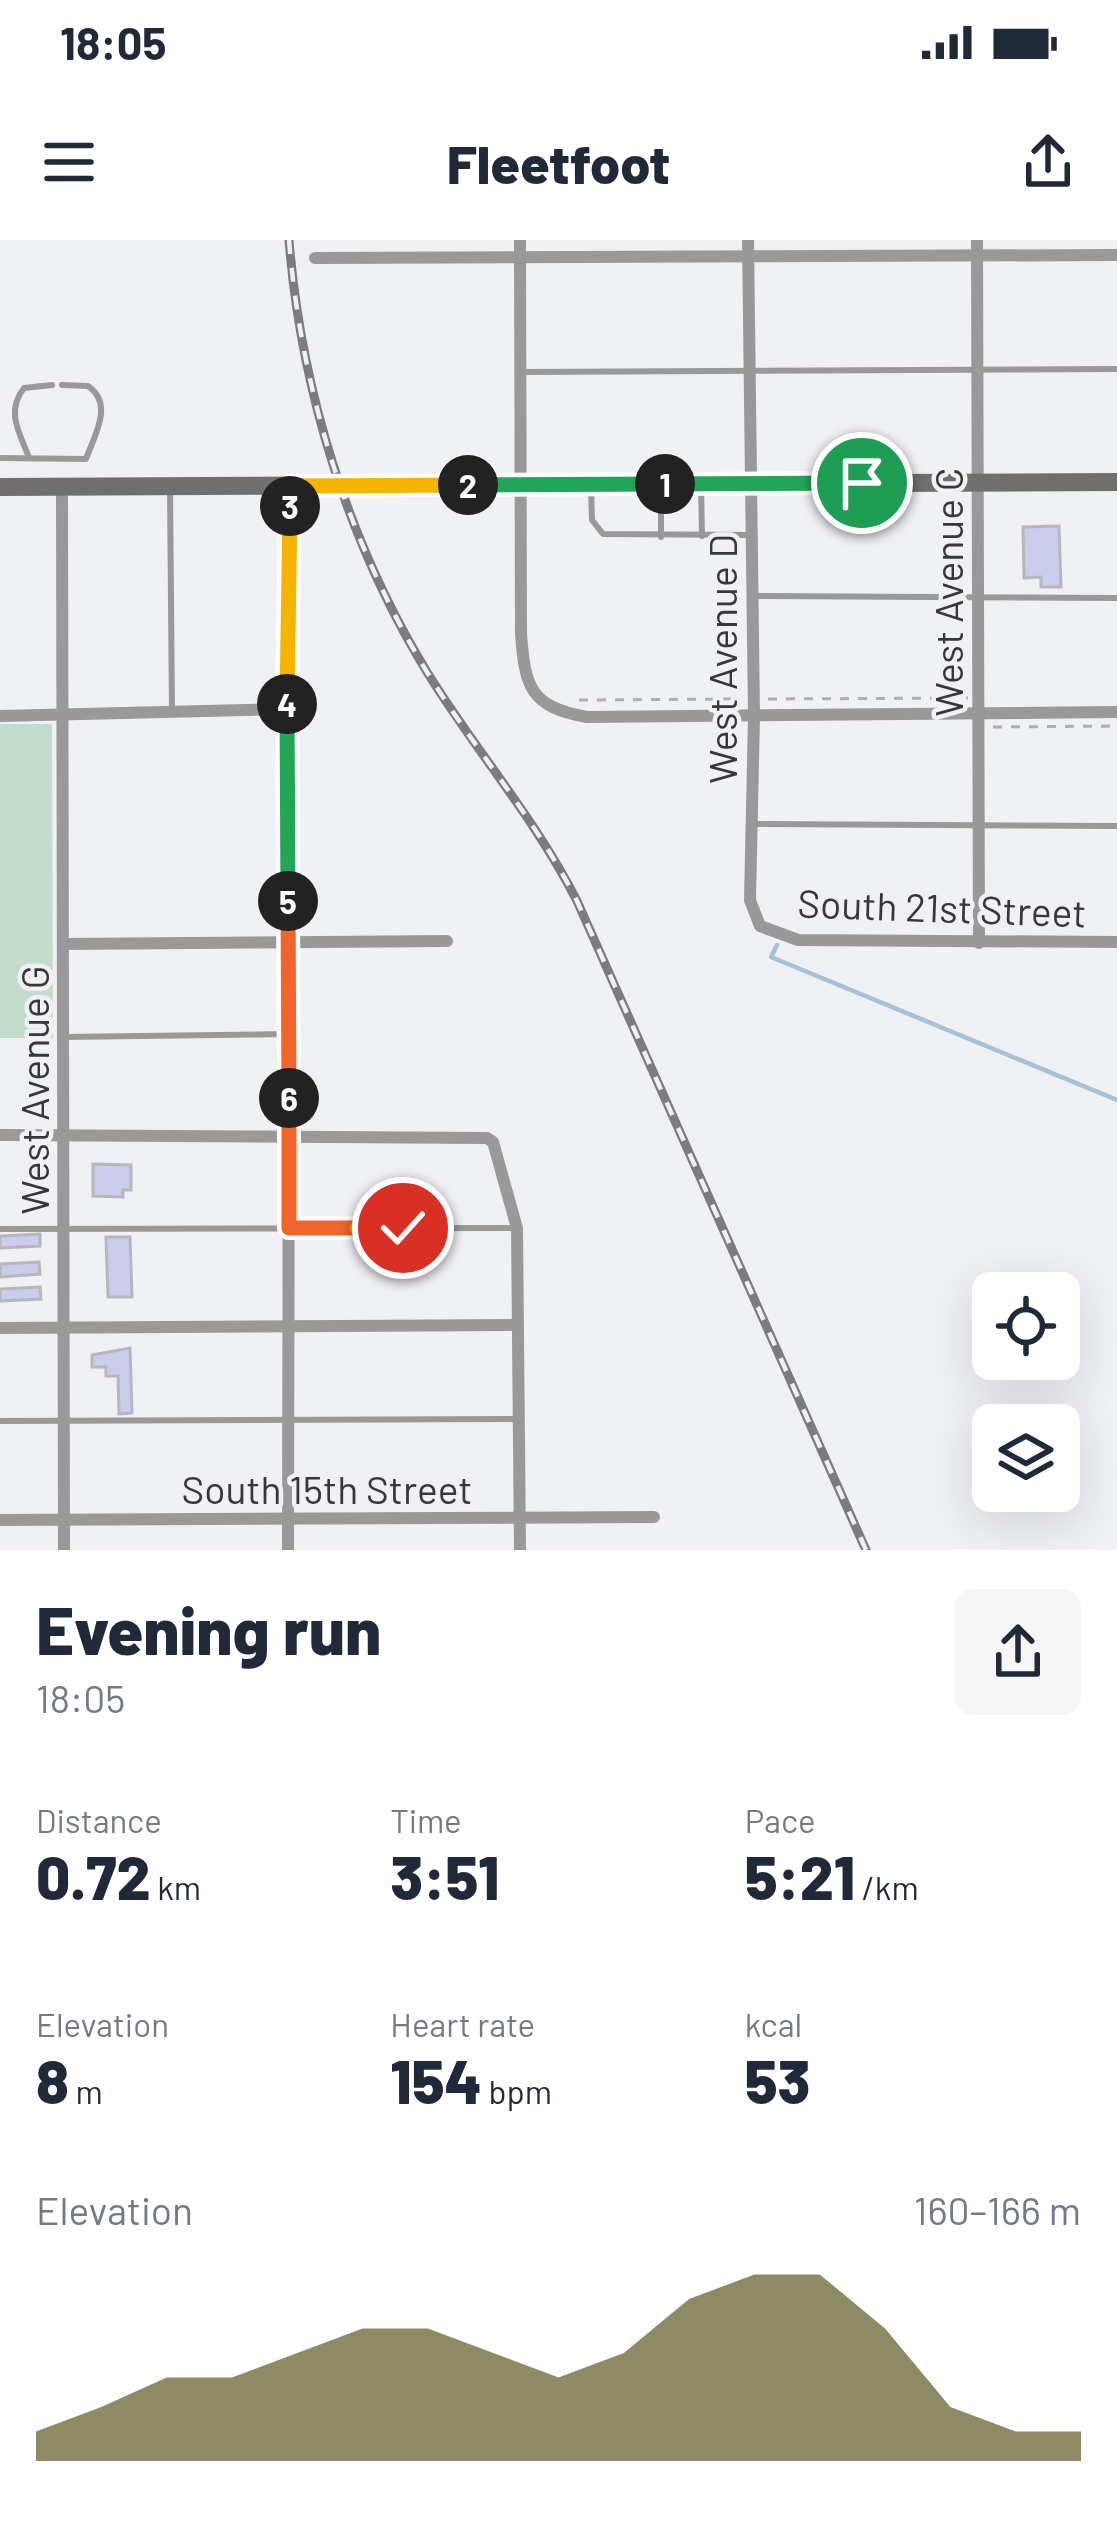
<!DOCTYPE html>
<html lang="en">
<head>
<meta charset="utf-8">
<style>
  :root { --surface:#fff; --page:#f6f6f7; --text:#1f2937; --muted:#747a83; --accent:#5f5a26 }
  body { margin:0; font-family:Barlow,sans-serif; background:var(--page); color:var(--text); height:100vh; display:flex; flex-direction:column; font-size:45px; white-space:nowrap }
  * { box-sizing:border-box; margin:0 }
  p { font-size:39px; color:var(--muted) }
  .icon { flex:none; width:66px; height:66px; fill:none; stroke:currentColor; stroke-width:2; stroke-linecap:round; stroke-linejoin:round }
  .map { position:relative; height:1310px; overflow:hidden }
  .side { display:flex; flex-direction:column; background:var(--surface); flex:1 }
  .side>* { flex:none }
  .tools { position:absolute; left:972px; top:1032px; display:grid; gap:24px }
  .tools a { display:grid; place-items:center; width:108px; height:108px; border-radius:18px; background:var(--surface); box-shadow:0 12px 48px #0002; font-size:60px }
  .pin { position:absolute; display:grid; place-items:center; width:102px; height:102px; color:#fff; margin:-51px; border:6px solid #fff; border-radius:50%; box-shadow:0 3px 12px #0007 }
  .km { position:absolute; width:60px; height:60px; margin:-30px; border-radius:50%; background:#222; color:#fff; font-size:33px; line-height:60px; text-align:center }
  .round { display:grid; place-items:center; flex:none; width:126px; height:126px; border-radius:18px; background:var(--page) }
  .overview { display:flex; align-items:center; justify-content:space-between; height:204px; padding:0 36px }
  h1 { font-size:66px; font-weight:800; line-height:90px }
  .figures { display:grid; grid-template-columns:repeat(3,1fr); gap:18px; height:204px; padding:12px 36px }
  .figures div { display:grid; align-content:center }
  .figures b { font-size:60px; font-weight:800 }
  .figures small { font-size:33px; font-weight:400 }
  .figures p { font-size:33px }
  .chart { height:336px; padding:24px 36px }
  .chart p { display:flex; justify-content:space-between }
  .chart svg { width:100%; height:216px; margin-top:12px; fill:var(--accent); opacity:.7 }
  .status { display:flex; justify-content:space-between; align-items:center; height:84px; padding:0 60px; background:var(--surface); direction:ltr }
  .status svg { height:33px; fill:currentColor }
  header { display:flex; justify-content:space-between; align-items:center; height:156px; padding:0 36px; background:var(--surface); font-size:54px; font-weight:800 }
  .map>svg:first-child { display:block }
  .green { fill:#c4dcce }
  .lines { fill:none; stroke-linecap:round; stroke-linejoin:round }
  .stream { stroke:#a6c0d5; stroke-width:4.5 }
  .building { fill:#cacdeb; stroke:#b7b7bb; stroke-width:3 }
  .path { stroke:#adaeb1; stroke-width:3; stroke-dasharray:9 9; stroke-linecap:butt }
  .lane { stroke:#9a9898; stroke-width:6 }
  .street { stroke:#9a9898; stroke-width:12 }
  .secondary { stroke:#716e6e; stroke-width:18 }
  .rail-casing { stroke:#7b7c7e; stroke-width:9 }
  .rail { stroke:#f0f1f5; stroke-width:4.5; stroke-dasharray:14; stroke-linecap:butt }
  .split-1-casing { stroke:#fff; stroke-width:24 }
  .split-2-casing { stroke:#fff; stroke-width:24 }
  .split-3-casing { stroke:#fff; stroke-width:24 }
  .split-4-casing { stroke:#fff; stroke-width:24 }
  .split-5-casing { stroke:#fff; stroke-width:24 }
  .split-6-casing { stroke:#fff; stroke-width:24 }
  .split-7-casing { stroke:#fff; stroke-width:24 }
  .split-8-casing { stroke:#fff; stroke-width:24 }
  .split-1 { stroke:#22a559; stroke-width:15 }
  .split-2 { stroke:#22a559; stroke-width:15 }
  .split-3 { stroke:#f5b400; stroke-width:15 }
  .split-4 { stroke:#f5b400; stroke-width:15 }
  .split-5 { stroke:#22a559; stroke-width:15 }
  .split-6 { stroke:#f0652b; stroke-width:15 }
  .split-7 { stroke:#f0652b; stroke-width:15 }
  .split-8 { stroke:#f5b400; stroke-width:15 }
  .labels { text-anchor:middle; dominant-baseline:central; stroke-width:9; stroke-linejoin:round; paint-order:stroke }
  .street-label { font-size:39px; fill:#363738; stroke:#f0f1f5 }
</style>
</head>
<body>
<div class="status"><b>18:05</b><svg viewBox="0 0 49 12"><path d="M0 12V9h3v3zM5 12V6h3v6zM10 12V3h3v9zM15 12V0h3v12zM26 1h20v11H26zM47 4h2v5h-2z"/></svg></div>
<header><svg class="icon" aria-label="menu" viewBox="0 0 24 24"><path d="M4 6h16M4 12h16M4 18h16"/></svg>Fleetfoot<svg class="icon" aria-label="share" viewBox="0 0 24 24"><path d="M12 15V3M7 8l5-5 5 5M5 13v7h14v-7"/></svg></header>
<div class="map">
<svg width="1117" height="1310" viewBox="0 0 1117 1310">
  <rect width="100%" height="100%" fill="#f0f1f5"/>
  <polygon class="green" points="0,484 52,484 53,798 0,798"/>
  <g class="lines">
    <polyline class="stream" points="777,705 771,717 1117,860"/>
  </g>
  <g class="building">
    <polygon points="1059,286 1061,347 1041,347 1041,337 1024,338 1023,287"/>
    <polygon points="93,924 131,925 131,950 123,950 123,957 93,956"/>
    <polygon points="40,994 40,1006 0,1008 0,996"/>
    <polygon points="106,997 130,997 132,1057 108,1057"/>
    <polygon points="39,1022 40,1034 0,1037 0,1024"/>
    <polygon points="40,1047 41,1059 0,1061 0,1049"/>
    <polygon points="130,1108 132,1173 119,1174 118,1136 106,1136 106,1127 92,1127 92,1115"/>
  </g>
  <g class="lines">
    <g class="path">
      <polyline points="768,459 968,458"/>
      <polyline points="579,460 740,459"/>
      <polyline points="993,487 1117,486"/>
    </g>
    <g class="lane">
      <polyline points="522,132 1117,129"/>
      <path d="M0,218L86,219C95,194 114,164 88,146L62,145"/>
      <path d="M29,218C20,193 5,172 24,148L52,145"/>
      <polyline points="701,246 702,296"/>
      <polyline points="591,248 592,280 603,294 750,295"/>
      <polyline points="661,248 661,297"/>
      <polyline points="170,250 172,471"/>
      <polyline points="755,356 1117,358"/>
      <polyline points="755,584 1117,586"/>
      <polyline points="63,797 288,794"/>
      <polyline points="0,989 517,988"/>
      <polyline points="0,1181 518,1179"/>
    </g>
    <g class="street">
      <path d="M520,0L521,394C525,447 530,467 587,477L1117,472"/>
      <polyline points="748,0 754,476 750,660 760,686 798,700 1117,702"/>
      <polyline points="977,0 979,703"/>
      <polyline points="315,18 1117,15"/>
      <polyline points="62,247 64,1310"/>
      <polyline points="0,476 286,469"/>
      <polyline points="63,704 447,701"/>
      <polyline points="0,895 487,898 493,902 517,988 520,1310"/>
      <polyline points="0,1088 518,1085"/>
      <polyline points="0,1280 654,1277"/>
      <polyline points="288,1310 290,246"/>
    </g>
    <polyline class="secondary" points="0,247 1117,242"/>
    <g class="rail-casing">
      <path id="rail" d="M289,0C301,150 348,303 427,432C475,510 535,578 577,661L866,1310"/>
    </g>
    <use href="#rail" class="rail"/>
  </g>
  <g class="lines">
    <g class="split-1-casing">
      <polyline id="split-1" points="665,244 862,243"/>
    </g>
    <g class="split-2-casing">
      <polyline id="split-2" points="468,245 665,244"/>
    </g>
    <g class="split-3-casing">
      <polyline id="split-3" points="290,266 290,246 468,245"/>
    </g>
    <g class="split-4-casing">
      <polyline id="split-4" points="287,464 290,266"/>
    </g>
    <g class="split-5-casing">
      <polyline id="split-5" points="287,464 288,661"/>
    </g>
    <g class="split-6-casing">
      <polyline id="split-6" points="288,661 289,858"/>
    </g>
    <g class="split-7-casing">
      <polyline id="split-7" points="289,858 289,988 357,988"/>
    </g>
    <g class="split-8-casing">
      <polyline id="split-8" points="357,988 403,988"/>
    </g>
    <use href="#split-1" class="split-1"/>
    <use href="#split-2" class="split-2"/>
    <use href="#split-3" class="split-3"/>
    <use href="#split-4" class="split-4"/>
    <use href="#split-5" class="split-5"/>
    <use href="#split-6" class="split-6"/>
    <use href="#split-7" class="split-7"/>
    <use href="#split-8" class="split-8"/>
  </g>
  <g class="labels">
    <g class="street-label">
      <text transform="translate(947 352) rotate(-90)">West Avenue C</text>
      <text transform="translate(721 419) rotate(-90)">West Avenue D</text>
      <text transform="translate(942 667) rotate(2)">South 21st Street</text>
      <text transform="translate(33 850) rotate(-90)">West Avenue G</text>
      <text x="327" y="1248">South 15th Street</text>
    </g>
  </g>
</svg>
<div class="tools">
<a><svg class="icon" aria-label="locate" viewBox="0 0 24 24"><circle cx="12" cy="12" r="6"/><path d="M12 2v4M12 18v4M2 12h4M18 12h4"/></svg></a>
<a><svg class="icon" aria-label="layers" viewBox="0 0 24 24"><path d="M12 4l9 5-9 5-9-5zM3 14l9 5 9-5"/></svg></a>
</div>
<div class="pin" style="left:862px;top:243px;background:#1e9e55"><svg class="icon" aria-label="arrive" viewBox="0 0 24 24"><path d="M6 21V4h12l-3 4 3 4H6"/></svg></div>
<div class="pin" style="left:403px;top:988px;background:#d93025"><svg class="icon" aria-label="check" viewBox="0 0 24 24"><path d="M5 12l5 5 9-10"/></svg></div>
<b class="km" style="left:665px;top:244px">1</b>
<b class="km" style="left:468px;top:245px">2</b>
<b class="km" style="left:290px;top:266px">3</b>
<b class="km" style="left:287px;top:464px">4</b>
<b class="km" style="left:288px;top:661px">5</b>
<b class="km" style="left:289px;top:858px">6</b>
</div>
<section class="side">
<div class="overview"><div><h1>Evening run</h1><p>18:05</p></div><a class="round"><svg class="icon" aria-label="share" viewBox="0 0 24 24"><path d="M12 15V3M7 8l5-5 5 5M5 13v7h14v-7"/></svg></a></div>
<div class="figures">
<div><p>Distance</p><b>0.72<small> km</small></b></div>
<div><p>Time</p><b>3:51</b></div>
<div><p>Pace</p><b>5:21<small> /km</small></b></div>
</div>
<div class="figures">
<div><p>Elevation</p><b>8<small> m</small></b></div>
<div><p>Heart rate</p><b>154<small> bpm</small></b></div>
<div><p>kcal</p><b>53</b></div>
</div>
<div class="chart"><p><span>Elevation</span>160–166 m</p>
<svg viewBox="0 0 160 44" preserveAspectRatio="none"><path d="M0 44V38L10 33L20 27L30 27L40 22L50 17L60 17L70 22L80 27L90 22L100 11L110 6L120 6L130 17L140 33L150 38L160 38V44z"/></svg>
</div>
</section>
</body>
</html>
